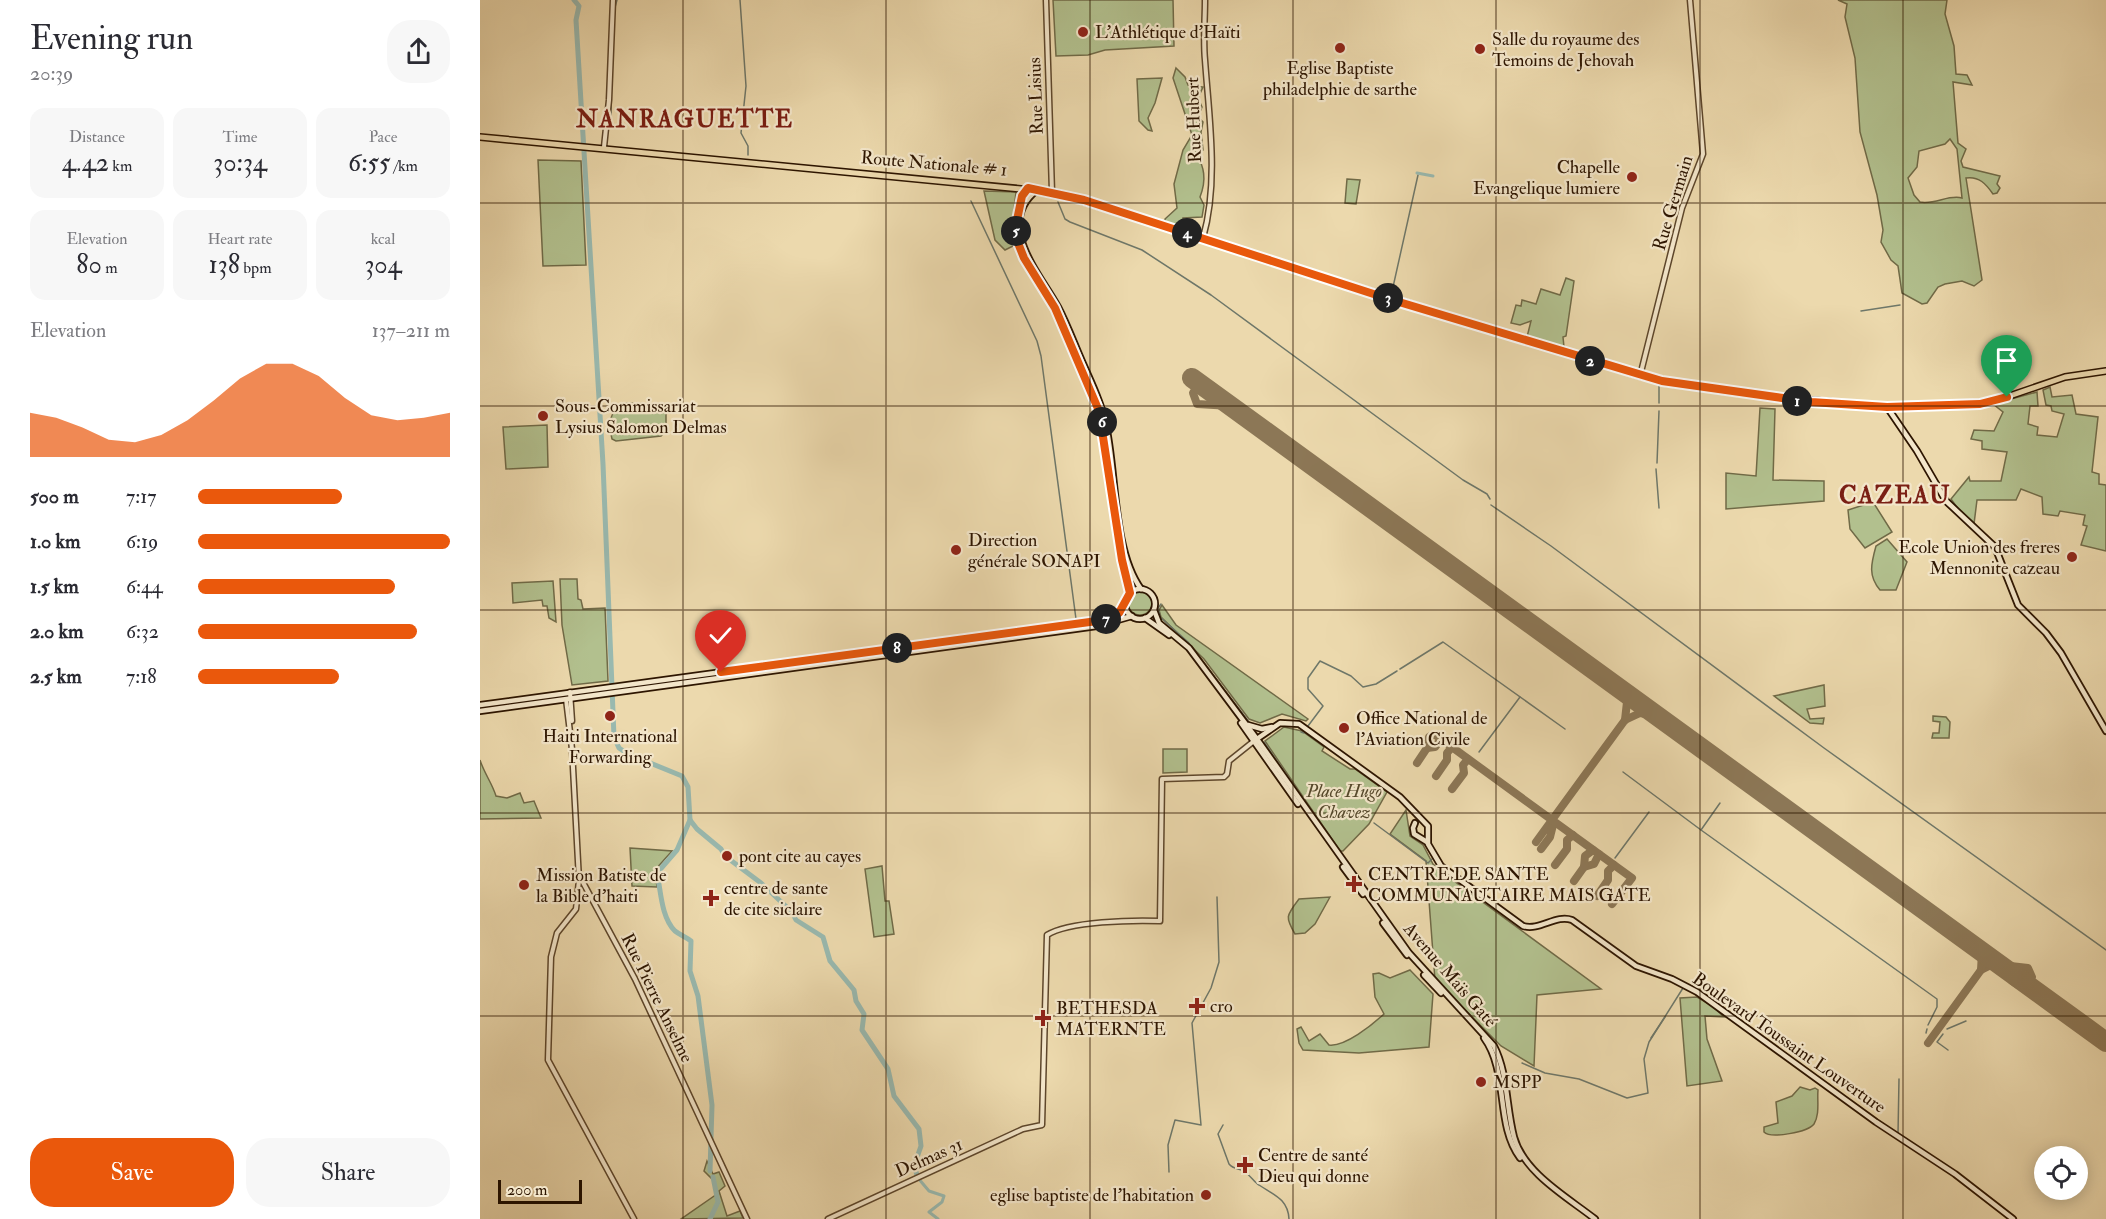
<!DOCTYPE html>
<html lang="en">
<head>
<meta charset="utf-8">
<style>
  :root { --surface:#fff; --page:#f7f7f7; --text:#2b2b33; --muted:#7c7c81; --accent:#ea580c }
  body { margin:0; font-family:"IM FELL Double Pica",serif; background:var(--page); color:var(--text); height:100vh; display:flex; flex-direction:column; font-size:22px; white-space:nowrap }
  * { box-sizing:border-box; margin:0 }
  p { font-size:20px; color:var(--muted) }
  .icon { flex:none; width:33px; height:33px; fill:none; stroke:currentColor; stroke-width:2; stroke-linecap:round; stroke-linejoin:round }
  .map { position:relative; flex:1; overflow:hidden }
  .panel { display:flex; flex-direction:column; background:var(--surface); width:480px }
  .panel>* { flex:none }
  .buttons { position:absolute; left:1554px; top:1146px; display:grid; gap:12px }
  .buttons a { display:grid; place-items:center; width:54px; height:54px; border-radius:50%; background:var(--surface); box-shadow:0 3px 15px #0003; font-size:30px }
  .scale { position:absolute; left:18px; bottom:15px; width:84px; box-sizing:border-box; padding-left:6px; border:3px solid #2d1500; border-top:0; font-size:16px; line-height:21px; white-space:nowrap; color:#2d1500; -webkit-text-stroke:4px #f3e6ca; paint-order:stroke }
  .pin { position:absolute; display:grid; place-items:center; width:51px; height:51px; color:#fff; margin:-62px -26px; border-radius:50% 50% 50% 0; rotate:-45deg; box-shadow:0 0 6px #0007 }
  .pin .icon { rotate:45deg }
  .km { position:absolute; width:30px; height:30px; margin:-15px; border-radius:50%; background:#222; color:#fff; font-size:16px; line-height:30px; text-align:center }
  .round { display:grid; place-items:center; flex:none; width:63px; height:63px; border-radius:24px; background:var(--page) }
  .overview { display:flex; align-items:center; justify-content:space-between; height:102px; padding:0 30px }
  h1 { font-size:33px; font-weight:600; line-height:45px }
  .figures { display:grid; grid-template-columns:repeat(3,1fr); gap:9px; height:102px; padding:6px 30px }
  .figures div { display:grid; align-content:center; border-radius:15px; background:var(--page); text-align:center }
  .figures b { font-size:26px; font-weight:600 }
  .figures small { font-size:16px; font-weight:400 }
  .figures p { font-size:16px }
  .chart { height:168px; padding:12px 30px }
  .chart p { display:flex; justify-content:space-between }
  .chart svg { width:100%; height:108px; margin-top:6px; fill:var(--accent); opacity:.7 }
  .button { display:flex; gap:12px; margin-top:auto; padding:12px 30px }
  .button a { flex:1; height:69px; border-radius:24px; background:var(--accent); color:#fff; font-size:24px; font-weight:600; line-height:69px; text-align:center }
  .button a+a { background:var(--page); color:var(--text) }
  ul { padding:0 30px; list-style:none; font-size:20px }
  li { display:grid; grid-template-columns:96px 72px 1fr; align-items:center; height:45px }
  li i { height:15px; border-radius:8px; background:var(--accent) }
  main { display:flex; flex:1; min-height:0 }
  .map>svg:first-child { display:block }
  .green { fill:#b2c08e; stroke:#706a47; stroke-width:1.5; fill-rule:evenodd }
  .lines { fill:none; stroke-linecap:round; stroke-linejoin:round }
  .stream { stroke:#6e7769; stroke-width:1.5 }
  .canal { stroke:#99b9af; stroke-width:3 }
  .river { stroke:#99b9af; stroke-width:5 }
  .taxiway { stroke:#8c7756; stroke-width:8 }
  .runway { stroke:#8c7756; stroke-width:20 }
  .tertiary-casing { stroke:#5d462b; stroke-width:7 }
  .secondary-casing { stroke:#2d1500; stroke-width:8 }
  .primary-casing { stroke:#2d1500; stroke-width:8 }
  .tertiary { stroke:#f3e6ca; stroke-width:4 }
  .secondary { stroke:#f3e6ca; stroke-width:4.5 }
  .primary { stroke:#ecd9ad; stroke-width:5 }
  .route-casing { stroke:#fff; stroke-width:12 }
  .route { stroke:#ea580c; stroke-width:8 }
  .grid { fill:none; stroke:#2d1500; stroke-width:1.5; stroke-opacity:0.55 }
  .poi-dot { fill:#8f2418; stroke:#f3e6ca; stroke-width:2 }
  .labels { text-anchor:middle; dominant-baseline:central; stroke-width:4.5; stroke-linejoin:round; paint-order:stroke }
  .poi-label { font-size:18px; fill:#2d1500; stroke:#f3e6ca; text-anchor:start }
  .street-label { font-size:18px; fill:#2d1500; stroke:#f3e6ca }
  .park-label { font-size:18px; font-style:italic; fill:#55482b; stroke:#f3e6ca }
  .district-label { font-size:24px; font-weight:bold; letter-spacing:1.5px; fill:#7a1f14; stroke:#f3e6ca }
</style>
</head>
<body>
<main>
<section class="panel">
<div class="overview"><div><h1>Evening run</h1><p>20:39</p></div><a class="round"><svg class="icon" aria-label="share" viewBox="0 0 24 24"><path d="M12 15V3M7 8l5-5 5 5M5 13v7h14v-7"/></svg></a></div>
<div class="figures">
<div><p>Distance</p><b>4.42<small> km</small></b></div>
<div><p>Time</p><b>30:34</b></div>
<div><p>Pace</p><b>6:55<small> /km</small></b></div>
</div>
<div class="figures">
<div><p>Elevation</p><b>80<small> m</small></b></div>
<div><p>Heart rate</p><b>138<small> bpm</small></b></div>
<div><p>kcal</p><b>304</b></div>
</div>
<div class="chart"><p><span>Elevation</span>137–211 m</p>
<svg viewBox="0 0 160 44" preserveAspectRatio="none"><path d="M0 44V26L10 28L20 32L30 37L40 38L50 35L60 29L70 21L80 12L90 6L100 6L110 11L120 20L130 27L140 29L150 28L160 26V44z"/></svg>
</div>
<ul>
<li><b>500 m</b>7:17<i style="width:57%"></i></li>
<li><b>1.0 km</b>6:19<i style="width:100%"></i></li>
<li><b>1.5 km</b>6:44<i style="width:78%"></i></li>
<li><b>2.0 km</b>6:32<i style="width:87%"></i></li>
<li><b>2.5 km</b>7:18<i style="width:56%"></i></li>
</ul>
<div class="button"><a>Save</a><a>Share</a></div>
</section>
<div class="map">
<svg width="1626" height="1219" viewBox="0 0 1626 1219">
  <rect width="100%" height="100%" fill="#ecd9ad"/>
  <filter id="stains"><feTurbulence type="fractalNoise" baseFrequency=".00333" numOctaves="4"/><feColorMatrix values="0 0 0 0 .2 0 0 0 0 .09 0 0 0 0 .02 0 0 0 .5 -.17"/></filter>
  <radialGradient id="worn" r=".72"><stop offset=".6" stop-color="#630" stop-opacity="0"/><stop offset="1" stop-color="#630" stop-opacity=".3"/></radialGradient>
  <g class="green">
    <polygon points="573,0 693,0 694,46 625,50 608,55 576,56"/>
    <path d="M1358,0H1467L1465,14L1474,46L1476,74L1487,75L1492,85L1473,82L1478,143L1486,149L1481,161L1483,167L1520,176L1517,184L1520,188L1517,193L1513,194C1506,184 1499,176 1486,178L1502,280L1494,286L1482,281L1465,284L1458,287L1447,303L1442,304L1422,293L1418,266L1411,260L1401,242L1403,230L1397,195L1380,132L1375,58L1365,17L1367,4ZM1470,139L1477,149L1482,198C1469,194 1455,205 1440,202L1434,195L1428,178L1437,167L1439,151L1465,144Z"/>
    <path d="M696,68L705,77L708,85L723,87L718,98L722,107L718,117L723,122L721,132L723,150L716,152C724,167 727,179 720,197L724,205L722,217L703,218V228L685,222V219L697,208L694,184L703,150L712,135L693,78Z"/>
    <polygon points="682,78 675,103 668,118 672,131 668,130 659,121 657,79"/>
    <polygon points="58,160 101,161 106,265 63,266"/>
    <polygon points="867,179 880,180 876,204 865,203"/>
    <polygon points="504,191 536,192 532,228 533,246 525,250 515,240"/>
    <polygon points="1086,278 1094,281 1086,336 1083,337 1084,347 1047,337 1051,321 1040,325 1031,323 1036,305 1041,306 1042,300 1056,304 1061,289 1080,295"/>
    <polygon points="1570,387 1572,397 1592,395 1596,414 1618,417 1612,472 1619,474 1619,484 1626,485 1626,551 1601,545 1607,526 1603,525 1605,515 1580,511 1578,516 1563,514 1562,497 1541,489 1536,500 1497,500 1494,524 1482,514 1471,499 1489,477 1490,481 1521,481 1527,452 1502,449 1502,441 1491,439 1494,430 1514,431 1523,412 1513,404 1557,392 1558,406 1550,406 1548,424 1558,427 1557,435 1577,437 1584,414 1572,411 1571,406 1566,405 1563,390"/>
    <path d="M143,403L174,404L186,414V431L181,436L136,441L132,439C128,423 129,413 143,403Z"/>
    <polygon points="1280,408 1295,409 1293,480 1344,481 1344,501 1246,509 1246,473 1276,476"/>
    <polygon points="67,425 68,467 26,469 23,427"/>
    <polygon points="1393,502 1412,532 1385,548 1370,529 1368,510"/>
    <path d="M1407,539L1427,562L1416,590H1400C1388,576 1391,564 1396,546Z"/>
    <polygon points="80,579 97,579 98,599 101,600 103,609 125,608 128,681 92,685 82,625"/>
    <polygon points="73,581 76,622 69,618 67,606 63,606 62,600 33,603 32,583"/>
    <circle cx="660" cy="603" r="12"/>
    <polygon points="682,605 696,625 828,719 826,721 802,714 780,723 769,719 724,659 681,617 679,610"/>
    <polygon points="1344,685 1345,706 1327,709 1330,719 1344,718 1343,724 1330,723 1294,696"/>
    <polygon points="1453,716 1466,717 1470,722 1469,738 1452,738 1453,733 1459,733 1460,722 1453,721"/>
    <polygon points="804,727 822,731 844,747 842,751 870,769 875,769 907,792 889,824 863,851 860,851 785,741"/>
    <polygon points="683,749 707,749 707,772 683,773"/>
    <path d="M0,760C4,773 12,783 16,796L27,798L40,793L44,803L54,801L61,818L0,819Z"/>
    <polygon points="926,810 930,836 943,845 953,864 963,873 1121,989 1057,995 1054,1066 1021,1046 955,980 946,861 910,834"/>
    <polygon points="150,848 192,851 175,870 177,887 152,886"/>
    <polygon points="402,866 405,901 409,901 414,934 394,937 385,869"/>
    <path d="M850,897L835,924L825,933L815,934C805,917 806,916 819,899Z"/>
    <path d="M930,970L953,994L949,1047L879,1053L823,1050L819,1043L817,1029L821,1027L829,1041L840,1034L849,1045C865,1047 892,1025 904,1014L895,997L893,974L899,973L910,978Z"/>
    <polygon points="1217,997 1231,1005 1244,1017 1225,1016 1227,1039 1242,1081 1207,1086 1200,998"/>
    <path d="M1320,1087L1330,1090L1335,1088L1338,1090C1337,1101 1340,1114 1334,1124C1328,1132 1291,1139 1284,1132V1127L1298,1123L1296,1102L1312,1096Z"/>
    <polygon points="227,1161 233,1174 239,1172 245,1186 239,1191 247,1216 260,1211 263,1218 201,1219 237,1194 234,1181 224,1171"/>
  </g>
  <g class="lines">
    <g class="stream">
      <polyline points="260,0 266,86 261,133 268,146 268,155"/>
      <polyline points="134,11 137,0"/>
      <polyline points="131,125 131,85"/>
      <polyline points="491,201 557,341 561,356 596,619"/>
      <polyline points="578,202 585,219 590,222 662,250 731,295 983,480 1007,494 1010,499"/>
      <polyline points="911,296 938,175"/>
      <polyline points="1381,311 1420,305"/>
      <polyline points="1179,385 1179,403"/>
      <polyline points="1183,386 1214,390"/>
      <polyline points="1220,391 1262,397"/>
      <polyline points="1177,463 1179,411"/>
      <polyline points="1176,469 1179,508"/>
      <polyline points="1011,505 1071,546 1344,748 1626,950"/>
      <polyline points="681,604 678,608 680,617 708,642 769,722"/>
      <polyline points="920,669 963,642 1085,729"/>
      <polyline points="828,726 843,706 828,689 828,678 840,661 871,676 883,687 896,684 917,671"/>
      <polyline points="821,732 824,733"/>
      <polyline points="784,742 838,821"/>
      <polyline points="999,752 1040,697"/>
      <polyline points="1143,772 1221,830 1240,803"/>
      <polyline points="894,823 948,863 952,859"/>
      <polyline points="1221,830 1457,999 1457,1007 1448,1025"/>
      <polyline points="1135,858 1169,812"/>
      <polyline points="1467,1029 1486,1021"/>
      <polyline points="1446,1033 1447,1029"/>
      <polyline points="1463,1034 1457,1042 1468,1050"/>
      <polyline points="1171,1038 1185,1017"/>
      <polyline points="1042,1063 1065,1073 1099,1079 1147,1098 1168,1093 1164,1059 1169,1042 1203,988"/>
      <path d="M743,1125L738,1134L749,1164C754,1170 760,1168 765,1172C771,1176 774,1182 779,1185C794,1195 808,1199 809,1219"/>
      <polyline points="1418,1134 1419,1079"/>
      <polyline points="689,1172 688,1145 695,1120 721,1125 712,1023 731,988 739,962 737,897"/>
    </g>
    <g class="canal">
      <polyline points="937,173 953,176"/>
      <polyline points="438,1178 449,1191 464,1196 462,1202 449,1212 458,1219"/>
    </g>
    <g class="river">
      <polyline points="94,0 99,6 96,20 123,464 134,737 139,748 148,754 202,776 208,787 210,820 217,829 241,849 245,856 281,883 312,912 316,920 343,937 350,961 374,990 376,1001 384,1014 382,1030 408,1069 414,1096 439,1129 441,1146 434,1166 438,1178"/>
      <path d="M210,820L197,850L177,873C181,891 181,917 195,931C200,935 206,937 211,941L210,971L218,996L232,1105L230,1171"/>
      <polyline points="230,1219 238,1202 233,1177"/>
    </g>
    <g class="taxiway">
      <path d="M741,399C737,388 732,382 719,385L713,393L717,404L751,406"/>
      <polyline points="1139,688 1147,702 1145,720"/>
      <polyline points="947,748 955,747 961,739"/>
      <polyline points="937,763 947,748 949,737 954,734 1072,820 1056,842"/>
      <polyline points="956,776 967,760 967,753 972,747"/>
      <polyline points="972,789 984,773 983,765 988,759"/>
      <polyline points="1061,849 1070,837 1073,825"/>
      <polyline points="1075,865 1087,849 1087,840 1093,835"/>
      <polyline points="1104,867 1114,864 1119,854"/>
      <polyline points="1094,881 1104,867 1105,856 1113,850"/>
      <polyline points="1117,896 1128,880 1128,871 1134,865"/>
      <polyline points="1132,904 1152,878 1072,820 1145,720 1160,713 1177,716"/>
      <polyline points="1501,970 1513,964 1548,968 1552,977 1546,984 1538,985 1532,981 1528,971"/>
      <polyline points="1448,1043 1501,970 1502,952"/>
    </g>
    <polyline class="runway" points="712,378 1626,1042"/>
    <g class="tertiary-casing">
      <g id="tertiary">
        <polyline points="566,0 572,192"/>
        <polyline points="124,147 129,100 133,0"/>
        <path d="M723,238C739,182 729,117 725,60C723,40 725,20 725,0"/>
        <polyline points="1160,376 1202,208 1223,154 1210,0"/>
        <polyline points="90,692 92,721"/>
        <polyline points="86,699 92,749 99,880 96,909 77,933 71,957 68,1060 154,1219"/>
        <polyline points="99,875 155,979 267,1219"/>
        <path d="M348,1219L543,1129L562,1125L567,935C589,921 654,920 680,921L682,779L744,777L747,774L749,761L774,741"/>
      </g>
    </g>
    <g class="secondary-casing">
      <g id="secondary">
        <path d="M548,188C542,195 541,201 539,209C533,242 546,261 562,287"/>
        <path d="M557,190C514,224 560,274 578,307C588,326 595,346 604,366C612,384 621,402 625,421C637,470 632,549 661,589"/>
        <polyline points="576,310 597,357"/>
        <polyline points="611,389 621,421 642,560 650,593"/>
        <polyline points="1407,407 1437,451 1466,501 1515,547 1538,605 1566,633 1581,653 1626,731"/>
        <circle cx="660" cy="604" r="15"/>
        <path d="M674,610L679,623L709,648L777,739L929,953L1014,1046C1028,1073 1026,1107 1034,1137C1044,1173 1087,1197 1115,1219"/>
        <polyline points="665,618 689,635"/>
        <polyline points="0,705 617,621 630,618 645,606"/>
        <polyline points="0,711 617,626 652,616"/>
        <polyline points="761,723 818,804"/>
        <polyline points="768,725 782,729 792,727"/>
        <path d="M774,741L800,723L819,724L920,797L948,826V844L961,866L1043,926C1060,931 1076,914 1092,920L1156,966L1192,979L1217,992L1396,1122L1475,1174L1533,1219"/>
        <polyline points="935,823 933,828 934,834 947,842"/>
        <polyline points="863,867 883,894"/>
        <polyline points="903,923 927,955"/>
        <polyline points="944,975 961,993"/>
        <path d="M1004,1038C1029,1072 1015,1125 1040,1158"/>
      </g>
    </g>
    <g class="primary-casing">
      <polyline id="primary" points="0,137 573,192 1160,376 1266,394 1407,407 1485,405 1512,402 1585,377 1626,371"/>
    </g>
    <use href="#tertiary" class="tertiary"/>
    <use href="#secondary" class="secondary"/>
    <use href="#primary" class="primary"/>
  </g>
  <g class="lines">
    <g class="route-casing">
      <polyline id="route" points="241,672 617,621 639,613 650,593 642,560 619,411 575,308 544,258 538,243 536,225 542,196 548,188 604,200 909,299 1182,381 1331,402 1407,407 1500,404 1527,397"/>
    </g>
    <use href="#route" class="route"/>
  </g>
  <path class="grid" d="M203,0V1219M406,0V1219M610,0V1219M813,0V1219M1016,0V1219M1220,0V1219M1423,0V1219M0,203H1626M0,406H1626M0,610H1626M0,813H1626M0,1016H1626"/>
  <g class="poi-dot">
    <circle cx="603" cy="32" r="6"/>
    <circle cx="860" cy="48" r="6"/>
    <circle cx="1000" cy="49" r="6"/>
    <circle cx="1152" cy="177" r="6"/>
    <circle cx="63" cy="416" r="6"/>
    <circle cx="476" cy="550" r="6"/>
    <circle cx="1592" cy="557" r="6"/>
    <circle cx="130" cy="716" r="6"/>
    <circle cx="864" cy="728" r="6"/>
    <circle cx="247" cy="856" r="6"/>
    <path d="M871 875h6v6h6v6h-6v6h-6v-6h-6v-6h6z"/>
    <circle cx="44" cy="885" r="6"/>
    <path d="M228 889h6v6h6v6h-6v6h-6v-6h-6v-6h6z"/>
    <path d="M714 997h6v6h6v6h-6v6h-6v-6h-6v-6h6z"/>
    <path d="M560 1009h6v6h6v6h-6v6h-6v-6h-6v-6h6z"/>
    <circle cx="1001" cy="1082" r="6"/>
    <path d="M762 1156h6v6h6v6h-6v6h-6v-6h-6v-6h6z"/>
    <circle cx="726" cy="1195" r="6"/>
  </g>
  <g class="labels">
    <g class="poi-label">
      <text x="615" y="32">L'Athlétique d'Haïti</text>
      <text x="1012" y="39">Salle du royaume des<tspan x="1012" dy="21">Temoins de Jehovah</tspan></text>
      <text x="860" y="68" text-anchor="middle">Eglise Baptiste<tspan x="860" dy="21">philadelphie de sarthe</tspan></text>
      <text x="1140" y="167" text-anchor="end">Chapelle<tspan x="1140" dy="21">Evangelique lumiere</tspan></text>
      <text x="75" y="406">Sous-Commissariat<tspan x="75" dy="21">Lysius Salomon Delmas</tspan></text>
      <text x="488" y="540">Direction<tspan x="488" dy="21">générale SONAPI</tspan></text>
      <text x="1580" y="547" text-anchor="end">Ecole Union des freres<tspan x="1580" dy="21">Mennonite cazeau</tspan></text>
      <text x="876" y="718">Office National de<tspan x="876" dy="21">l'Aviation Civile</tspan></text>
      <text x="130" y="736" text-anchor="middle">Haiti International<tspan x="130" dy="21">Forwarding</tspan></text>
      <text x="259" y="856">pont cite au cayes</text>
      <text x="888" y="874">CENTRE DE SANTE<tspan x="888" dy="21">COMMUNAUTAIRE MAIS GATE</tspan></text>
      <text x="56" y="875">Mission Batiste de<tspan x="56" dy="21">la Bible d'haiti</tspan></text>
      <text x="244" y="888">centre de sante<tspan x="244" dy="21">de cite siclaire</tspan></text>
      <text x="730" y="1006">cro</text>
      <text x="576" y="1008">BETHESDA<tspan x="576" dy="21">MATERNTE</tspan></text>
      <text x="1013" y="1082">MSPP</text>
      <text x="778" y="1155">Centre de santé<tspan x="778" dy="21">Dieu qui donne</tspan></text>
      <text x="714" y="1195" text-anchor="end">eglise baptiste de l'habitation</text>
    </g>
    <g class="street-label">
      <text transform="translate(556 96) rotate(-92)">Rue Lisius</text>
      <text transform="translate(714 120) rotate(-92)">Rue Hubert</text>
      <text transform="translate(454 164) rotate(5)">Route Nationale # 1</text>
      <text transform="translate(1193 203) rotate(-73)">Rue Germain</text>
      <text transform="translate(970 975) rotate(49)">Avenue Maïs Gaté</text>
      <text transform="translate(177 998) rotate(64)">Rue Pierre Anselme</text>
      <text transform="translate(1309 1043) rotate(35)">Boulevard Toussaint Louverture</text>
      <text transform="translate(449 1158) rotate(-24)">Delmas 31</text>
    </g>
    <g class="park-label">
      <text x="864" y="791">Place Hugo<tspan x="864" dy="21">Chavez</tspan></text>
    </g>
    <g class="district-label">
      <text x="205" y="119">NANRAGUETTE</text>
      <text x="1415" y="495">CAZEAU</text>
    </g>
  </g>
  <rect width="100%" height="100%" filter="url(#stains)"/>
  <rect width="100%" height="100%" fill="url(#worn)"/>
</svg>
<div class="buttons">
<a><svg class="icon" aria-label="locate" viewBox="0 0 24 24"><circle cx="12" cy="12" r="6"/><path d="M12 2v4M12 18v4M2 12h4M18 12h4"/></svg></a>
</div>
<div class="scale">200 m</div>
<div class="pin" style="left:1527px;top:397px;background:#1e9e55"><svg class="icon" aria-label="arrive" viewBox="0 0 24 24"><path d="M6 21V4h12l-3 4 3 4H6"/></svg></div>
<div class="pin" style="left:241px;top:672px;background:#d93025"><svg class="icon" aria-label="check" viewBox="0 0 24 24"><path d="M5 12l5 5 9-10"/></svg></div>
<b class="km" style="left:1317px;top:401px">1</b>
<b class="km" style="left:1110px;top:361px">2</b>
<b class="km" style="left:908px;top:298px">3</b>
<b class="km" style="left:707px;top:233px">4</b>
<b class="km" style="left:536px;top:231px">5</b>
<b class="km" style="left:622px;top:422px">6</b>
<b class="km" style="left:626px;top:619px">7</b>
<b class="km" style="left:417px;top:648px">8</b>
</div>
</main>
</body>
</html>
